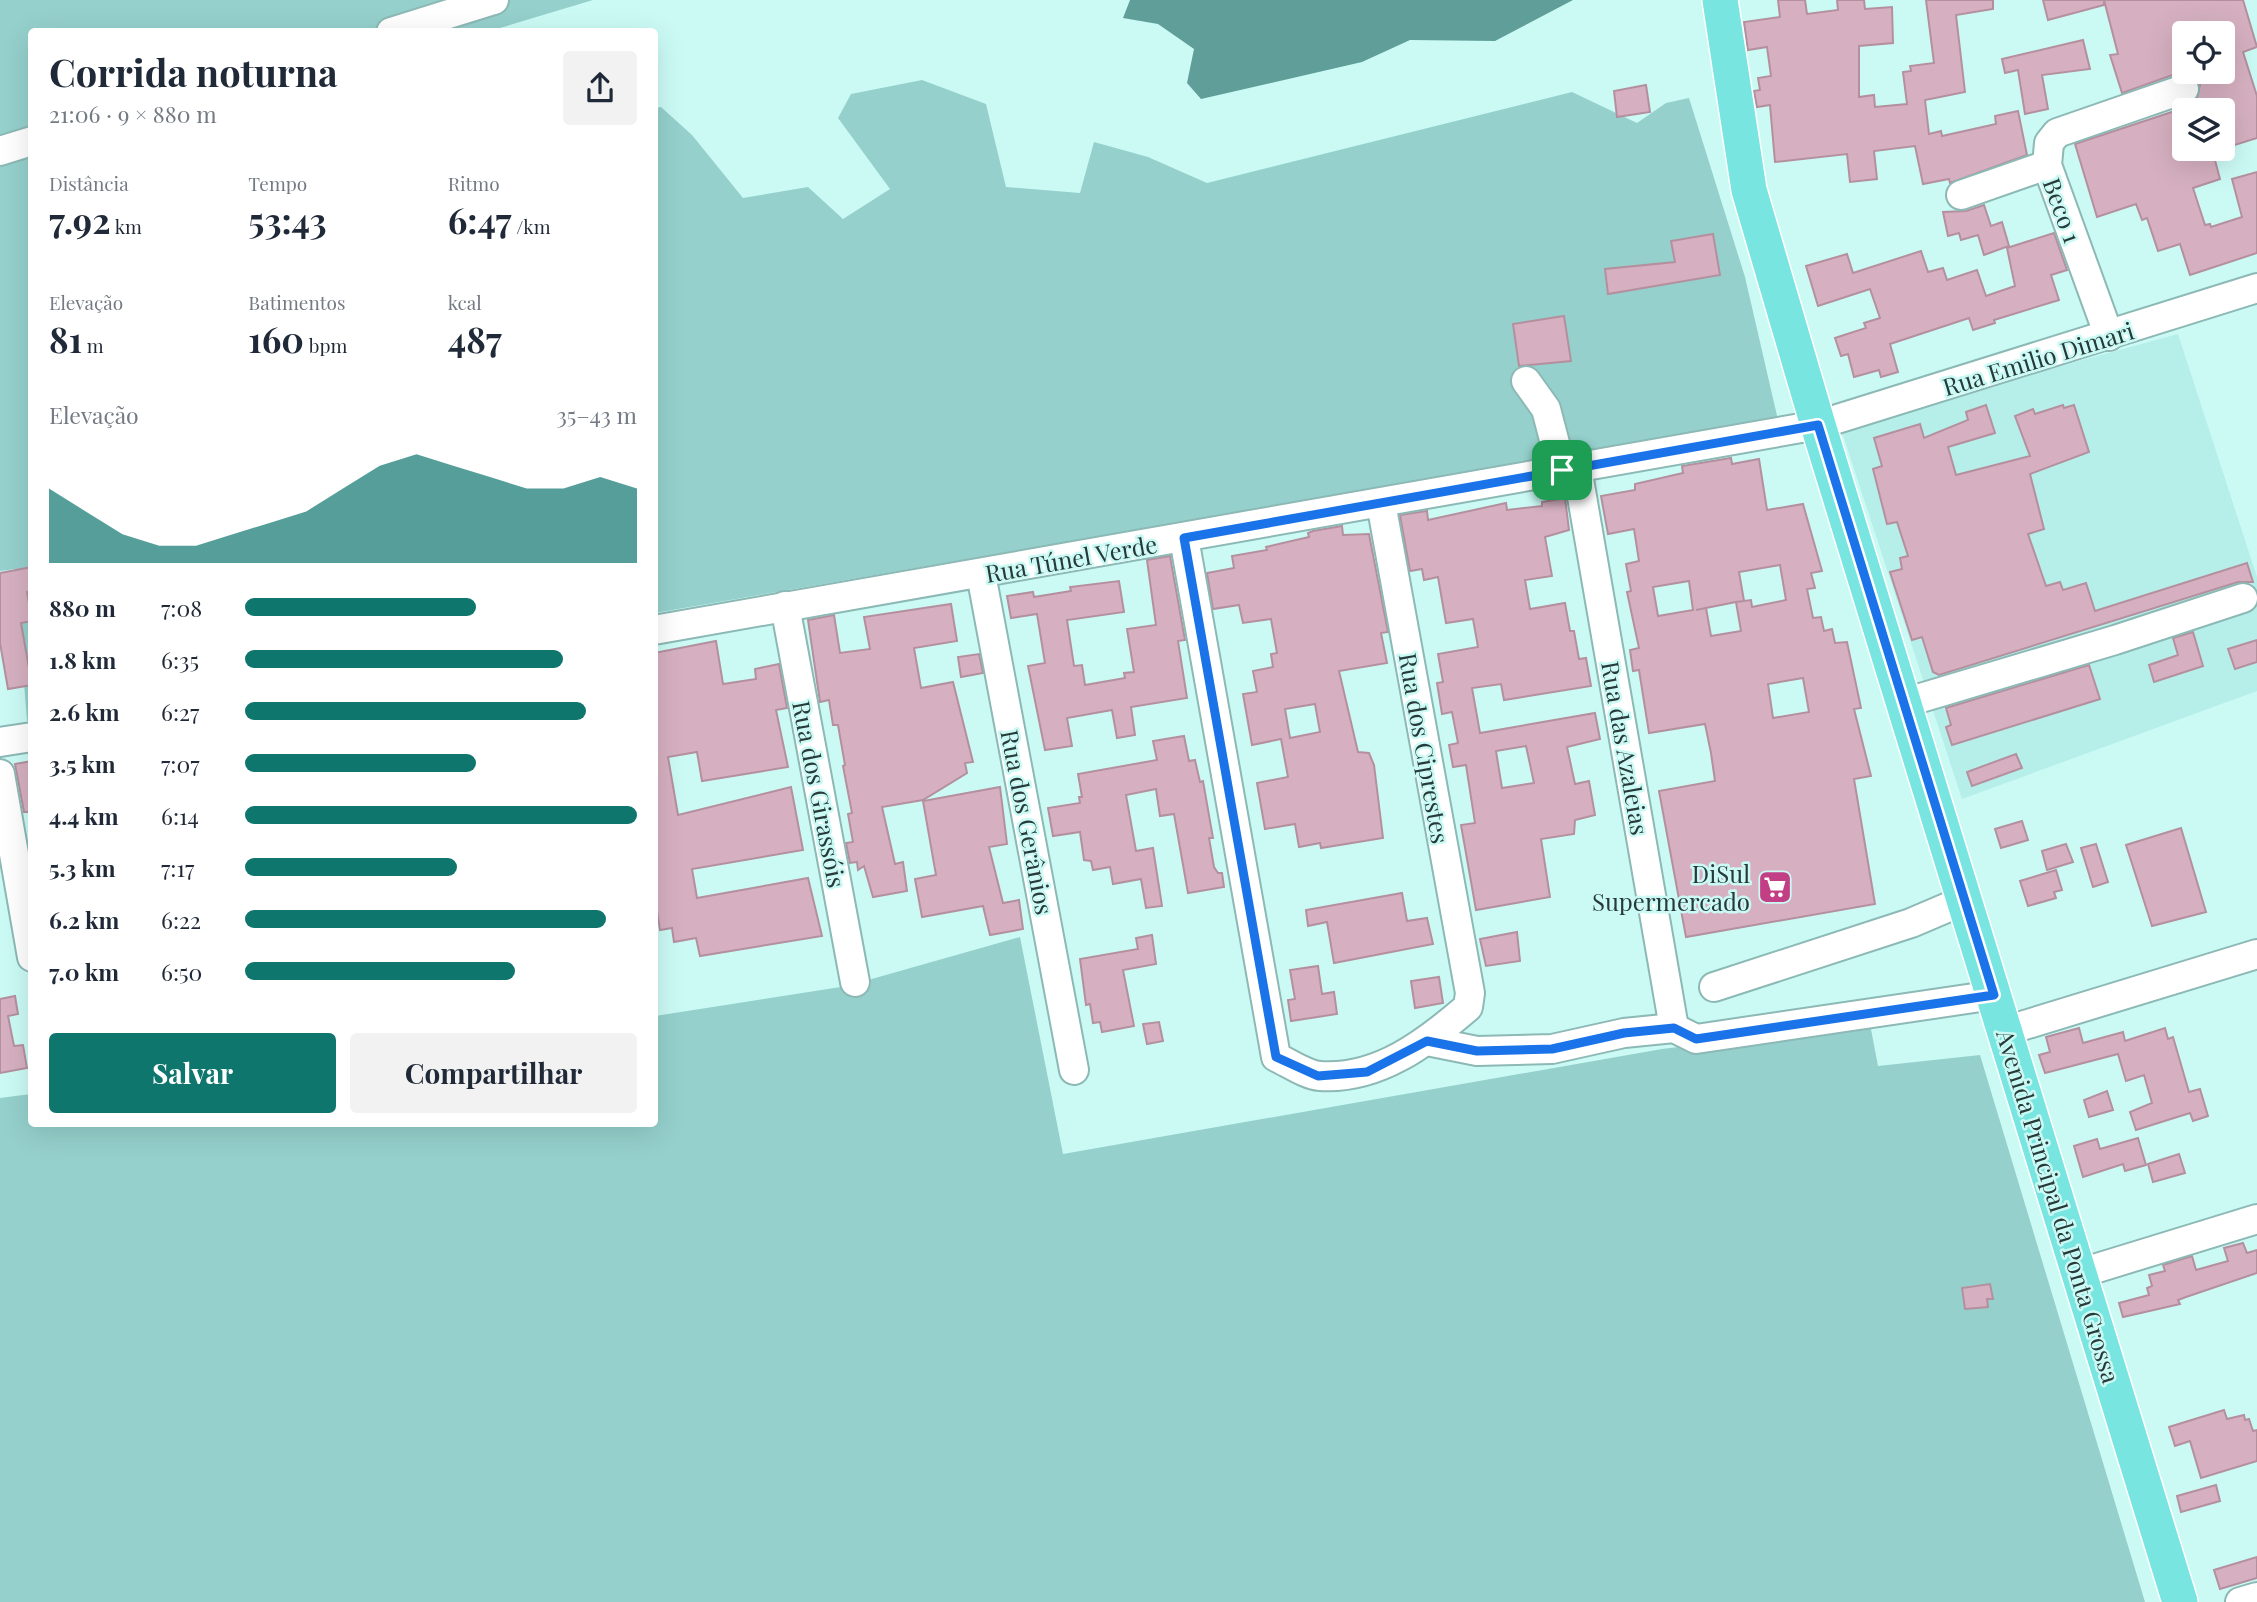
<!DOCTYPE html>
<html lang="pt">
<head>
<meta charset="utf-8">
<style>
  :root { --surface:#fff; --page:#f2f2f3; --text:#1f2937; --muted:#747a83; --accent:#0f766e }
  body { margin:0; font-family:"Playfair Display",serif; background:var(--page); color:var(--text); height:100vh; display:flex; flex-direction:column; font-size:26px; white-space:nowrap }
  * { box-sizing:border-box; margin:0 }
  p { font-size:23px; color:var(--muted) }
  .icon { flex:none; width:38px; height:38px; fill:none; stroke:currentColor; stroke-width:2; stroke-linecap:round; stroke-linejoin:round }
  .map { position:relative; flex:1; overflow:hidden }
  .drawer { position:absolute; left:28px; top:28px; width:630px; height:1099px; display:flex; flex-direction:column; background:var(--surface); border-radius:7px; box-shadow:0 7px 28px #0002 }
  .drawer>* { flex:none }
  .tools { position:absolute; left:2172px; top:21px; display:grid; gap:14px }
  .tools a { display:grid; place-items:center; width:63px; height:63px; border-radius:7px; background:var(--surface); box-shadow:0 7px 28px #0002; font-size:35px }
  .pin { position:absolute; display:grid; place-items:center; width:60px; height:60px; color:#fff; margin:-30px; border-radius:14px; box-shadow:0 4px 10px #0006 }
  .round { display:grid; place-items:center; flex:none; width:74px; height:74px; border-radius:7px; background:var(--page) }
  .overview { display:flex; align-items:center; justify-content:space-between; height:119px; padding:0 21px }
  h1 { font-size:38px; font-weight:700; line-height:52px }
  .stats { display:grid; grid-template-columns:repeat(3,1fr); gap:10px; height:119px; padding:7px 21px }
  .stats div { display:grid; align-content:center }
  .stats b { font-size:35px; font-weight:700 }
  .stats small { font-size:19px; font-weight:400 }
  .stats p { font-size:19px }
  .chart { height:196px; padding:14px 21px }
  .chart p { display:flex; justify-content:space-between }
  .chart svg { width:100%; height:126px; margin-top:7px; fill:var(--accent); opacity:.7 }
  .cta { display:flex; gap:14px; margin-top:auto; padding:14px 21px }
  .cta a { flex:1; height:80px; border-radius:7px; background:var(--accent); color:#fff; font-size:28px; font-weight:700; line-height:80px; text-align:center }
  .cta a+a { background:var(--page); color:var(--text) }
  ul { padding:0 21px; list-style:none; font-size:23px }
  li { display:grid; grid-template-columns:112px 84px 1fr; align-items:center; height:52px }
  li i { height:18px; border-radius:9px; background:var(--accent) }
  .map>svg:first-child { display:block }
  .built { fill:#b6eee9 }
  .green { fill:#95d0cc }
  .water { fill:#5f9e99 }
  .building { fill:#d6b0c0; stroke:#b4909f; stroke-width:2; fill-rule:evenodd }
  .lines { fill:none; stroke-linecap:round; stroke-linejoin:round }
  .minor-casing { stroke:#8cb9b5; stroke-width:32 }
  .major-casing { stroke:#fff; stroke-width:38 }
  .minor { stroke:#fff; stroke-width:28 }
  .major { stroke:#78e5e0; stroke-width:35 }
  .route-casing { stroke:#fff; stroke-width:14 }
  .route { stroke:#1a73e8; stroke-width:9 }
  .labels { text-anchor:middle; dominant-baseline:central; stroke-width:5; stroke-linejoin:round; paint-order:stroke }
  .street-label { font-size:24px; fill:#273938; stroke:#cbfaf5 }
  .poi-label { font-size:24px; fill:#273938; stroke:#cbfaf5; text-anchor:end }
</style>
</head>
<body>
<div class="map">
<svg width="2257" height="1602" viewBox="0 0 2257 1602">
  <rect width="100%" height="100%" fill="#cbfaf5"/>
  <polygon class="built" points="2178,334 2257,577 2257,691 1962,799 1840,426"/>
  <g class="green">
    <polygon points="0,0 593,0 490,31 32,32 31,720 27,721 15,569 0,571"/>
    <polygon points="922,80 986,104 1006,187 1080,193 1094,142 1148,157 1207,183 1572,92 1637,123 1666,103 1689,98 1745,277 1778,420 655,613 655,108 661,107 692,135 743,198 808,187 843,219 890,189 838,118 851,94"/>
    <polygon points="1020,937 1063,1154 1662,1049 1870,1024 1878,1066 1980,1055 2145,1602 0,1602 0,1098 31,1094 32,1124 654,1124 655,1016 847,986"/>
  </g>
  <polygon class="water" points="1130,0 1573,0 1495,41 1410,40 1362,62 1201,99 1187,83 1194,49 1158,24 1123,18"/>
  <g class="building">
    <polygon points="1778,0 1805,0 1807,14 1838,10 1837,0 1864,0 1865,9 1892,7 1893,43 1859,46 1859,97 1874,95 1875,107 1907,104 1903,72 1911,71 1910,66 1934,63 1926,0 1993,0 1993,9 1956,15 1965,92 1925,100 1929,134 1941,131 1942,136 1996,124 1995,116 2018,111 2027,155 1950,183 1949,179 1923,184 1915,146 1874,151 1877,179 1850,182 1847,154 1775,162 1770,105 1757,107 1754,91 1760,90 1758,78 1771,76 1767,47 1748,50 1744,22 1780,17"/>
    <polygon points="2043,0 2104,0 2104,5 2048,20"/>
    <polygon points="2104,0 2243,0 2257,47 2243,52 2257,96 2257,138 2222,149 2222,110 2201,110 2197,98 2200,84 2189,72 2222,72 2222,33 2184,33 2184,71 2122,93 2110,55 2118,54"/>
    <polygon points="2083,40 2090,69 2042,75 2048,109 2025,114 2018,70 2005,73 2002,59"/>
    <polygon points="1646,85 1650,112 1617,117 1614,91"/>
    <polygon points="2184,108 2184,149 2212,149 2220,179 2193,188 2205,225 2210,224 2211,227 2242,217 2232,179 2257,172 2257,253 2190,275 2180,244 2158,251 2147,218 2142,220 2136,204 2097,217 2075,144"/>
    <polygon points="1984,205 1991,226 2002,222 2009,246 1984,255 1978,235 1961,240 1959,233 1948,236 1943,212 1966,211"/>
    <polygon points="2054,233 2067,270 2051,275 2059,300 1994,320 1995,323 1973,330 1969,318 1890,344 1898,372 1881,377 1879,370 1854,377 1848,354 1841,356 1835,338 1866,328 1864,323 1880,318 1870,289 1818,306 1806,266 1847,254 1853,273 1921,251 1928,272 1943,268 1947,280 1977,270 1986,296 2015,286 2007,248"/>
    <polygon points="1713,234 1720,275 1608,294 1605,269 1675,262 1671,241"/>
    <polygon points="1564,316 1571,361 1519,366 1513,324"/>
    <polygon points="1986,405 1995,433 1948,447 1956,475 2030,456 2015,416 2033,409 2035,414 2063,405 2064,408 2074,405 2089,452 2030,474 2044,529 2028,534 2046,586 2060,582 2063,590 2086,583 2095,611 2247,563 2253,582 2238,582 1939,675 1933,672 1922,637 1912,640 1890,572 1902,569 1900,558 1908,556 1897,522 1887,524 1873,469 1882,466 1874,438 1920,424 1924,438 1968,420 1966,412"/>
    <path d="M1731,458L1732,464L1759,459L1767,510L1803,504L1822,571L1811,573L1815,588L1807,589L1813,618L1821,617L1824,631L1832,629L1835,643L1847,642L1861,708L1854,709L1871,776L1854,779L1875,904L1686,937L1659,791L1715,781L1711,753L1705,724L1649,733L1639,670L1633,671L1630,650L1639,648L1627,592L1631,591L1626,564L1639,561L1634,529L1608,534L1601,496L1635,490V484L1683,473L1682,466ZM1780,565L1786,600L1752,607L1751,600L1736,602L1744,601L1739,572ZM1689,581L1693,610L1658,616L1653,587ZM1736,602L1741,631L1711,636L1706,608L1696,610ZM1803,678L1809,712L1773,718L1768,684Z"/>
    <path d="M1565,498L1569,530L1545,537L1552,576L1525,580L1530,609L1565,603L1570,631H1574L1579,659L1586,658L1591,686L1504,700L1501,684L1472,688L1480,733L1595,713L1600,739L1567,747L1575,784L1589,781L1595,815L1575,820L1574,834L1541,839L1550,897L1476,910L1461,825L1475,823L1466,765L1453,767L1449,745L1458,743L1452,712L1442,714L1437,683L1443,682L1438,654L1478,647L1473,619L1446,623L1438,577L1424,580L1422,569L1410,571L1400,515L1427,511L1428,520L1506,503L1507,510L1542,506V502ZM1526,746L1534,783L1502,788L1496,751Z"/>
    <path d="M1342,526L1343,535L1369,534L1388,632L1381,633L1387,663L1339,671L1358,752L1369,753L1374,765L1383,838L1321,848L1320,843L1299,847L1295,824L1265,829L1257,783L1288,777L1281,739L1252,745L1243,694L1257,692L1253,671L1273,667L1271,654L1277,653L1271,619L1243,623L1239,605L1213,609L1207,573L1234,568L1232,556L1267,550L1266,547L1309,537L1308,533L1313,531ZM1315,704L1320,732L1290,738L1285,709Z"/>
    <polygon points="1170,556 1185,640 1178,641 1187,698 1131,707 1135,735 1117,738 1112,710 1067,718 1072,746 1045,750 1028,666 1045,663 1037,614 1011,618 1007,596 1033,592 1034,597 1071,591 1070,587 1119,581 1124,612 1067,620 1074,666 1082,665 1085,685 1125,678 1124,673 1134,672 1127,629 1156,625 1147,560"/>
    <polygon points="32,567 32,591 27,592 32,621 21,623 32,685 8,689 0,643 0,573"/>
    <polygon points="951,604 957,641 914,648 921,688 953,682 973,762 965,763 967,773 923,800 882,807 895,864 903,862 907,891 873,897 864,866 858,870 857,862 850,863 846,843 853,842 848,814 852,813 843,766 845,765 838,725 833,725 829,700 820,702 808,620 834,615 840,653 870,649 864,617"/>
    <polygon points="2193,632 2203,666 2154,682 2149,665 2178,655 2173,638"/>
    <polygon points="2257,640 2257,662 2235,669 2228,649"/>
    <polygon points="716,641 723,684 756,679 755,669 779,664 787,708 776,710 788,767 702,781 697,752 668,757 678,815 791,787 803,850 692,869 697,898 808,878 822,936 700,956 696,938 674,942 672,928 660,930 654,892 654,653"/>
    <polygon points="979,654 983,673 961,677 958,657"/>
    <polygon points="2089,665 2100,699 1952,745 1946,727 1951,725 1946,708"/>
    <polygon points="1184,736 1189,761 1195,760 1200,782 1203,781 1213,838 1209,838 1214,867 1218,873 1222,873 1224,887 1188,893 1174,814 1160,816 1156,789 1126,795 1136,851 1153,848 1162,906 1146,908 1141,879 1113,884 1110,867 1093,870 1091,861 1084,860 1080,832 1053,836 1048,808 1080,803 1079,797 1082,797 1078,774 1157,760 1153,741"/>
    <polygon points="2016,754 2022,768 1972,786 1967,772"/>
    <polygon points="32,761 32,812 24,812 15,764"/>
    <polygon points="1000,787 1007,844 989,847 1003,903 1019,900 1023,929 990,935 983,906 922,917 915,879 936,875 923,801"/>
    <polygon points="2022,821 2028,840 2001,848 1995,829"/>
    <polygon points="2181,828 2206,912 2152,926 2126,845"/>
    <polygon points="2066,844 2073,862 2047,870 2042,851"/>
    <polygon points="2096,844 2108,882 2093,887 2081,848"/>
    <polygon points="2056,870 2062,890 2054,892 2056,898 2028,906 2020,881"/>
    <polygon points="1402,893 1407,921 1427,918 1433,944 1334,963 1327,922 1308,926 1306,910"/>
    <polygon points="1517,932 1520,961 1486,966 1480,939"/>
    <polygon points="1152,935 1156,964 1123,970 1134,1026 1102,1032 1100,1022 1093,1023 1090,1004 1086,1005 1080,959 1138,949 1136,938"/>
    <polygon points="1318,966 1322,994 1334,992 1337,1014 1291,1021 1288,1000 1295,999 1290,970"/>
    <polygon points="1439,977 1443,1003 1415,1008 1411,981"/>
    <polygon points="15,996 18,1014 8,1016 14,1046 23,1045 27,1068 0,1073 0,999"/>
    <polygon points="1159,1022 1163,1041 1147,1044 1143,1024"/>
    <polygon points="2079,1028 2083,1043 2123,1032 2125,1041 2165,1028 2168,1039 2173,1037 2189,1092 2200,1089 2208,1116 2193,1121 2190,1113 2136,1130 2130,1112 2152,1103 2144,1075 2126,1081 2118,1054 2045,1073 2039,1055 2050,1052 2046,1037"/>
    <polygon points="2107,1091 2113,1110 2089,1117 2084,1100"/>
    <polygon points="2138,1138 2146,1165 2125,1171 2123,1164 2083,1177 2074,1146 2097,1139 2100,1149"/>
    <polygon points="2179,1154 2185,1173 2153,1182 2148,1164"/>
    <polygon points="2243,1243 2247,1253 2257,1250 2257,1273 2186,1297 2178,1300 2180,1304 2123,1317 2119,1303 2149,1295 2147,1288 2152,1286 2149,1275 2165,1271 2163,1265 2192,1256 2196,1270 2228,1261 2224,1248"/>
    <polygon points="1990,1284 1993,1299 1987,1299 1988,1307 1965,1309 1962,1288"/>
    <polygon points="2224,1410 2227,1419 2244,1415 2245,1420 2249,1419 2253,1431 2257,1430 2257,1461 2201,1478 2190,1441 2175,1446 2169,1427"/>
    <polygon points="2216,1485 2220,1501 2181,1512 2177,1496"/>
    <polygon points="2257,1557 2257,1578 2220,1589 2214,1570"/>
  </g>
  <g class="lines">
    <g class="minor-casing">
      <g id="minor">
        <polyline points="391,32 494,0"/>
        <polyline points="0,151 32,141"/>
        <polyline points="1961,195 2047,165"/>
        <polyline points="2109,336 2047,165 2049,143 2057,133 2184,89"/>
        <polyline points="1526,381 1546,409 1562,470"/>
        <polyline points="1577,468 1674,1028"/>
        <path d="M1184,538L1276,1057C1289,1063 1306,1075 1320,1076C1378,1080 1426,1043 1468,1007L1470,993L1381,503"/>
        <polyline points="981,574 1074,1070"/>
        <polyline points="785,606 855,982"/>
        <polyline points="654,630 1818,425 2257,288"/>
        <polyline points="1904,703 2115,640 2243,598"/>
        <polyline points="0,742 32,737"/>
        <polyline points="0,774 32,957"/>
        <polyline points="1714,987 1911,923 1965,900"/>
        <polyline points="2005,1031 2257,954"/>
        <polyline points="1427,1041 1477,1051 1552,1049 1624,1033 1674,1028 1696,1039 1994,995"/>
        <polyline points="2081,1273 2257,1219"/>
        <polyline points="2240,1602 2257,1597"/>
      </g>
    </g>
    <g class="major-casing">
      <polyline id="major" points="1720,0 1749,190 1818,425 2180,1602"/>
    </g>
    <use href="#minor" class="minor"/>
    <use href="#major" class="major"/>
  </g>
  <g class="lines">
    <g class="route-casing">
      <polygon id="route" points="1818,425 1994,995 1696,1039 1674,1028 1624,1033 1552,1049 1477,1051 1427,1041 1367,1072 1318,1076 1276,1057 1184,538"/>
    </g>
    <use href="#route" class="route"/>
  </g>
  <defs>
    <g id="supermarket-square" transform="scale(1.75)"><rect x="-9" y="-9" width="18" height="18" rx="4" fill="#c23f85" stroke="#cbfaf5"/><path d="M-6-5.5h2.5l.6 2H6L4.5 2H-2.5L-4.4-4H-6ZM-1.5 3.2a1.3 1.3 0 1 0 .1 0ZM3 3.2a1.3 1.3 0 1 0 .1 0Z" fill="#fff"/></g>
  </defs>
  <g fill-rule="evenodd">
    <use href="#supermarket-square" x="1775" y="887"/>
  </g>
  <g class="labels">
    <g class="street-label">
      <text transform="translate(2063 210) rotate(70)">Beco 1</text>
      <text transform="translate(2038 358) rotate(-17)">Rua Emilio Dimari</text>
      <text transform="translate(1071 558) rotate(-10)">Rua Túnel Verde</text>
      <text transform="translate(1425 748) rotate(80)">Rua dos Ciprestes</text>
      <text transform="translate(1626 748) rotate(80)">Rua das Azaleias</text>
      <text transform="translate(820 794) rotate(79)">Rua dos Girassóis</text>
      <text transform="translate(1028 822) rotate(79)">Rua dos Gerânios</text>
      <text transform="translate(2059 1206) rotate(73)">Avenida Principal da Ponta Grossa</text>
    </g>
    <g class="poi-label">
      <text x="1750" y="873">DiSul<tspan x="1750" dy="28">Supermercado</tspan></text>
    </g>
  </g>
</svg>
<div class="tools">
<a><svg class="icon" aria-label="locate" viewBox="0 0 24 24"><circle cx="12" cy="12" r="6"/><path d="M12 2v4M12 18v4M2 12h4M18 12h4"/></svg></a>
<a><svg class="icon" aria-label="layers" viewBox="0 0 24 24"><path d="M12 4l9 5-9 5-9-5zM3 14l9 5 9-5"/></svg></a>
</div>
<div class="pin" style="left:1562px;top:470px;background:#1e9e55"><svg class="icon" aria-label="arrive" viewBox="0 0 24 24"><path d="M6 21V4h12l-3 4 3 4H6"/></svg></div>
<section class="drawer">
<div class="overview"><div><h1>Corrida noturna</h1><p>21:06 · 9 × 880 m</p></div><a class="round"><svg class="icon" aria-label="share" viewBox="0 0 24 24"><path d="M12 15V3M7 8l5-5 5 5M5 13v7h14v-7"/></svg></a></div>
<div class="stats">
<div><p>Distância</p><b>7.92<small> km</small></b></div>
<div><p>Tempo</p><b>53:43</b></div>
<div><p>Ritmo</p><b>6:47<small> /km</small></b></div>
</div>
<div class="stats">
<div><p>Elevação</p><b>81<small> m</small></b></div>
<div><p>Batimentos</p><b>160<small> bpm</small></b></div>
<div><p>kcal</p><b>487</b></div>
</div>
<div class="chart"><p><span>Elevação</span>35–43 m</p>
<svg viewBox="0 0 160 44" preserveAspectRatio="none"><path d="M0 44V18L10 26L20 34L30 38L40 38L50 34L60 30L70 26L80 18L90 10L100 6L110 10L120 14L130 18L140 18L150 14L160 18V44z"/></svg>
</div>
<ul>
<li><b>880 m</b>7:08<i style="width:59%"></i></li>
<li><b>1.8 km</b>6:35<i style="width:81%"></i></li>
<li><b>2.6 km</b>6:27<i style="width:87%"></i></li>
<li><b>3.5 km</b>7:07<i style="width:59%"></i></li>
<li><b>4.4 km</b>6:14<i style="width:100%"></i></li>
<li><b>5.3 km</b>7:17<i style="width:54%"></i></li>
<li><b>6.2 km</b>6:22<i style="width:92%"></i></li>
<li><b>7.0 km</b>6:50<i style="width:69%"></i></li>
</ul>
<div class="cta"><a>Salvar</a><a>Compartilhar</a></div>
</section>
</div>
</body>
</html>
